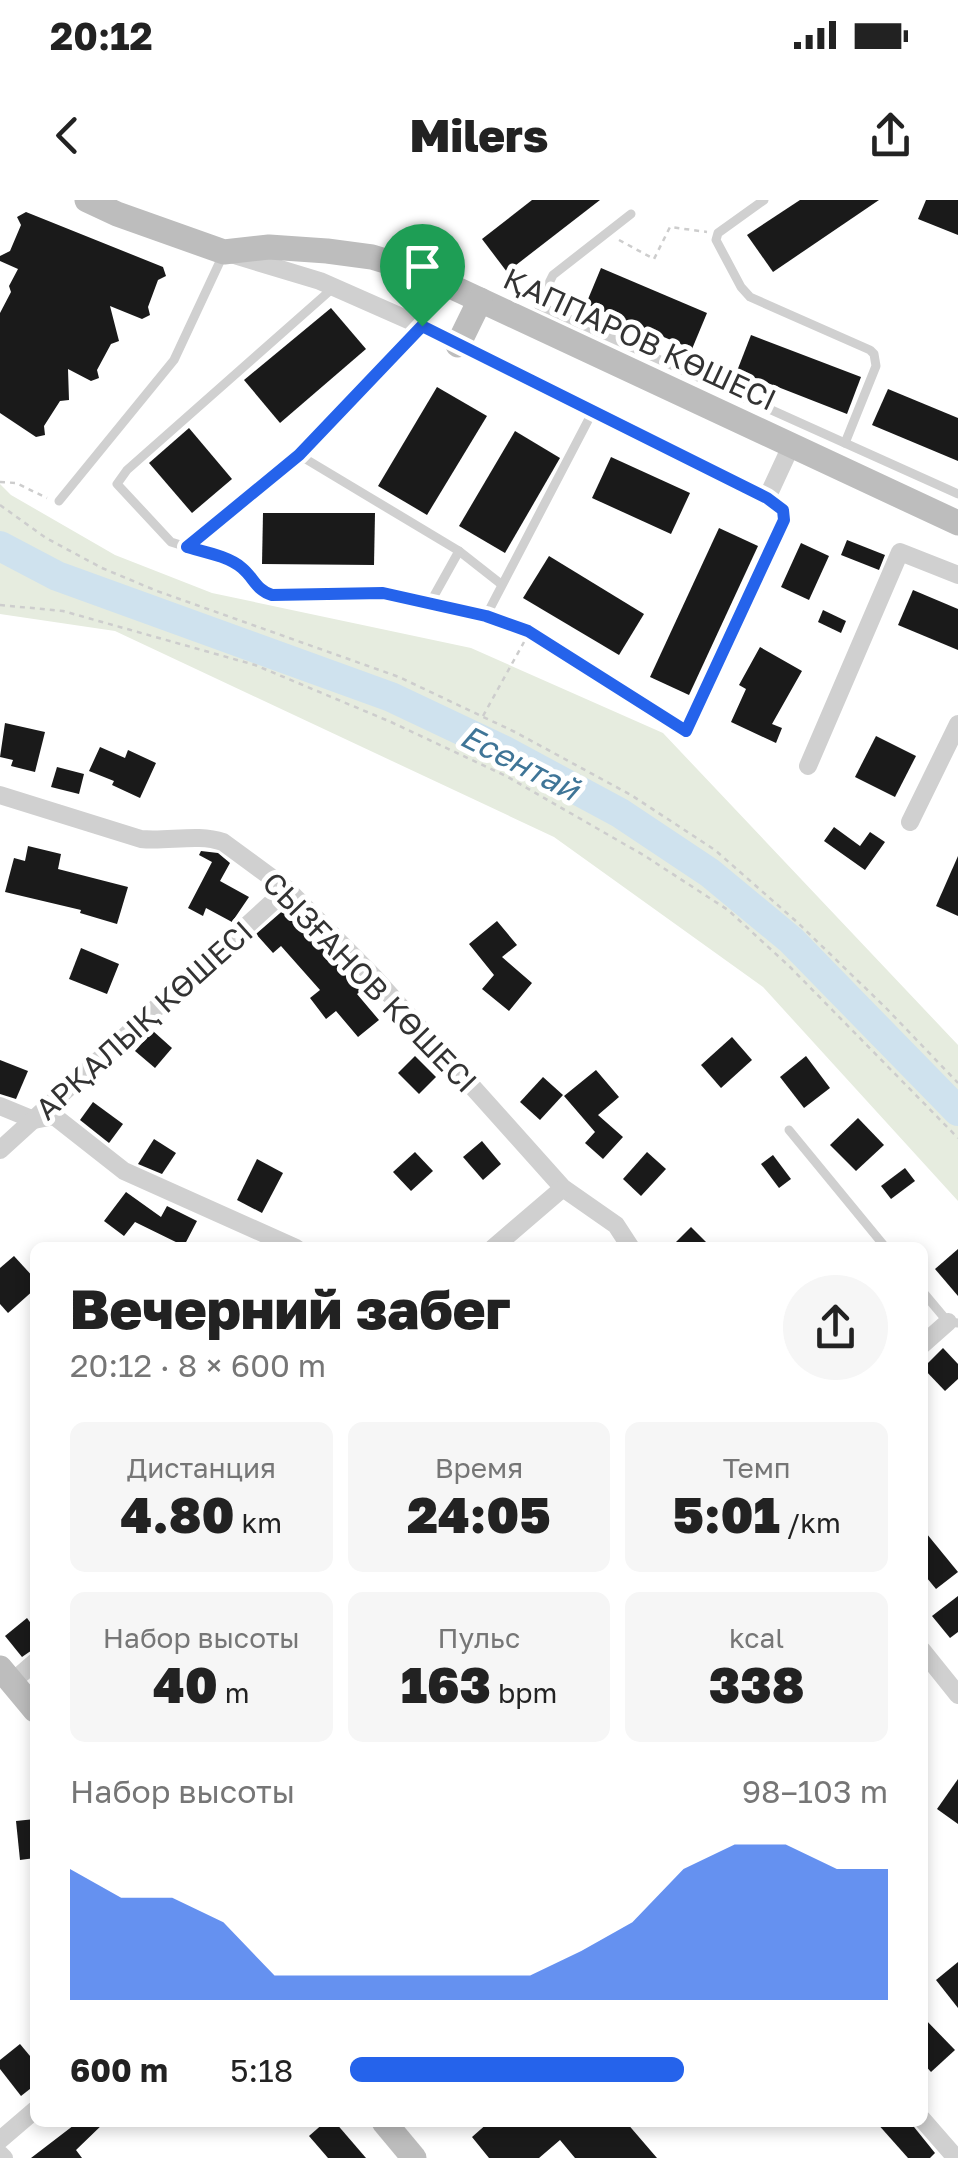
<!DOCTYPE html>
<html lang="ru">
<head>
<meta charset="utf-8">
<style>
  :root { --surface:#fff; --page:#f6f6f6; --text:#222; --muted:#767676; --accent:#2563eb }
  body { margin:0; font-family:"Golos Text",sans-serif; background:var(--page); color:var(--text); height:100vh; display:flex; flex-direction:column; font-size:38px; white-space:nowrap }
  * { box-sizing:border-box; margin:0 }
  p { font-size:32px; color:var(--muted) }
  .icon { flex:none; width:55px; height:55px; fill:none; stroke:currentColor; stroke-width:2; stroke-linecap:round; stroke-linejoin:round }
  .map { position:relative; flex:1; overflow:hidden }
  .side { position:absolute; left:30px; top:1042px; width:898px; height:885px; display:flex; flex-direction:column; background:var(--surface); border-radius:15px; box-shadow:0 5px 15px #0003 }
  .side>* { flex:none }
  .pin { position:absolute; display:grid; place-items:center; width:85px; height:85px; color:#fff; margin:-102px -42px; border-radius:50% 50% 50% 0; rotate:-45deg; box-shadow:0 0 10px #0007 }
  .pin .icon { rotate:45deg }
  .round { display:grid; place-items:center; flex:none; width:105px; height:105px; border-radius:52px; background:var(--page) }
  .overview { display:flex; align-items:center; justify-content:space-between; height:170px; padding:0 40px }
  h1 { font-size:55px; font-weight:800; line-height:75px }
  .stats { display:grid; grid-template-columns:repeat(3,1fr); gap:15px; height:170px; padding:10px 40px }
  .stats div { display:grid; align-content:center; border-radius:15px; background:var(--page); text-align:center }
  .stats b { font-size:50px; font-weight:800 }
  .stats small { font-size:28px; font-weight:400 }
  .stats p { font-size:28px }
  .chart { height:280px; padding:20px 40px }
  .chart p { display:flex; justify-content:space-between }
  .chart svg { width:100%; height:180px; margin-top:10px; fill:var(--accent); opacity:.7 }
  ul { padding:0 40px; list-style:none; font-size:32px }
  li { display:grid; grid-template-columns:160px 120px 1fr; align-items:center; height:75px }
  li i { height:25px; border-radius:12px; background:var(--accent) }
  .status { display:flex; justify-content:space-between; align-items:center; height:70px; padding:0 50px; background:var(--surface); direction:ltr }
  .status svg { height:28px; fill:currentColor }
  header { display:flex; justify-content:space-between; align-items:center; height:130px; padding:0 40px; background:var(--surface); font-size:45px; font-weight:800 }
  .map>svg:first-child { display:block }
  .green { fill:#e6ecdf }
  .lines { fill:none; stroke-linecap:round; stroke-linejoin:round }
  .river { stroke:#cfe2ee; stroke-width:30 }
  .building { fill:#1a1a1a }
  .path { stroke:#cdcdcd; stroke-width:2.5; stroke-dasharray:5 5; stroke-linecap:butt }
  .lane { stroke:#d0d0d0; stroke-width:9 }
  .street { stroke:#d0d0d0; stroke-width:18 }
  .secondary { stroke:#bdbdbd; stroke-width:25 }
  .route-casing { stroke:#fff; stroke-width:20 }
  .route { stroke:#2563eb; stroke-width:12 }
  .labels { text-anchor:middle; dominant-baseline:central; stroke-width:10; stroke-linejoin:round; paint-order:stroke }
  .street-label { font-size:30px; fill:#333; stroke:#fff }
  .water-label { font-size:32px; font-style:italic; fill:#3f7597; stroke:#fff }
</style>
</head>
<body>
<div class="status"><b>20:12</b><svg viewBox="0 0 49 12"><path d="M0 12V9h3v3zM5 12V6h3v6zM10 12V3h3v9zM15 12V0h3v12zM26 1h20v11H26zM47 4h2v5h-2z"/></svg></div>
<header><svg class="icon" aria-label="back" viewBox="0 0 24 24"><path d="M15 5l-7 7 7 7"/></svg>Milers<svg class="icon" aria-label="share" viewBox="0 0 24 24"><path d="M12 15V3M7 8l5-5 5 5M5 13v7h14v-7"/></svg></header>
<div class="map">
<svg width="958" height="1958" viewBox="0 0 958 1958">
  <rect width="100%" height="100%" fill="#fff"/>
  <polygon class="green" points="0,284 11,295 115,355 212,393 471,448 663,533 958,845 958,1001 763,787 554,637 115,431 0,414"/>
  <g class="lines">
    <polyline class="river" points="0,346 57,376 391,497 503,550 620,613 710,673 791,740 958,911"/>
  </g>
  <g class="building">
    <polygon points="532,0 600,0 507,72 482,39"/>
    <polygon points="800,0 879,0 773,72 747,35"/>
    <polygon points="926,0 958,0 958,35 918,19"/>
    <polygon points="26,12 163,67 166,76 158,80 148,107 150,115 142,119 110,106 119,141 111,144 97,170 99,178 91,181 68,169 69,200 60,201 44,226 45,235 36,237 0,213 0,113 11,92 9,86 18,69 0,61 0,56 10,51 21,25 17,17"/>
    <polygon points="601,68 707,113 692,149 586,104"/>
    <polygon points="331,108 366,149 280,223 244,180"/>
    <polygon points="751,135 861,177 847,214 737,171"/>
    <polygon points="437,187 487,216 427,315 378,286"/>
    <polygon points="888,189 958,218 958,261 872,225"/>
    <polygon points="189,228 232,279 192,313 149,263"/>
    <polygon points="515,231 560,258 505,353 459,326"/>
    <polygon points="611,257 690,293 671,334 592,298"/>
    <polygon points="263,313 375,313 374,365 262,364"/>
    <polygon points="719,328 758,346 689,495 650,477"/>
    <polygon points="847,340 885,355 879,370 841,355"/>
    <polygon points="801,343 829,356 809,400 781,387"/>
    <polygon points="549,356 644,414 619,455 523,398"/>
    <polygon points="913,390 958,409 958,450 898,425"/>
    <polygon points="823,410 846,421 841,433 818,422"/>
    <polygon points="760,447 802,471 772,524 782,528 776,543 731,522 746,489 739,485"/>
    <polygon points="5,523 45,532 35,572 11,566 13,560 0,557"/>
    <polygon points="876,536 916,556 895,597 855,577"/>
    <polygon points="100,547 125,558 128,550 156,563 140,598 112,585 114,581 89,571"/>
    <polygon points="57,567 84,574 79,594 51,587"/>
    <polygon points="834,627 860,646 870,632 885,642 865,670 824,641"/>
    <polygon points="28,646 61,654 58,669 128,687 117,724 80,713 81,710 5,692 14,658 25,661"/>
    <polygon points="201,651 218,653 230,663 220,681 249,697 232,722 206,708 203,716 188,708 212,662 199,655"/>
    <polygon points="958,656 958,716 936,706"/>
    <polygon points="287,707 344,771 361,791 357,794 379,820 358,837 336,811 326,819 310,798 320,790 281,746 273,753 256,734"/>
    <polygon points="497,721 517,745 502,757 532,783 509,811 482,789 494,775 469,744"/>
    <polygon points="81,748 119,764 107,794 69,779"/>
    <polygon points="153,831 172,848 155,868 135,851"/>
    <polygon points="732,837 752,860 721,888 701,865"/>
    <polygon points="415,856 436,877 419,894 398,873"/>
    <polygon points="806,856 830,888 804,908 780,877"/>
    <polygon points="0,860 28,871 16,899 0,894"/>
    <polygon points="596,870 619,897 598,915 623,937 603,959 585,943 595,932 564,896"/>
    <polygon points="543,877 563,895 540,920 520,902"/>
    <polygon points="93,902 123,924 109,943 80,920"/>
    <polygon points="858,918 884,945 856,971 830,945"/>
    <polygon points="154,939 176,953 162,974 138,964"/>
    <polygon points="482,941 501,964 483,980 463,957"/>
    <polygon points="415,952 433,971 411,991 393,972"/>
    <polygon points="647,952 666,969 641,996 623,979"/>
    <polygon points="773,955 791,979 779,988 761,964"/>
    <polygon points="257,959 283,973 262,1013 237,1000"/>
    <polygon points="905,968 915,981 891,999 881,986"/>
    <polygon points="126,992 161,1017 167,1006 197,1021 184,1046 135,1022 124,1036 104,1021"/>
    <polygon points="691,1027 712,1048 670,1048"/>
    <polygon points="958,1049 958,1096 935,1069"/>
    <polygon points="14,1056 35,1079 35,1089 8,1113 0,1104 0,1068"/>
    <polygon points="943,1148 958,1164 958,1179 945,1191 923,1168"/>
    <polygon points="922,1328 958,1372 936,1389 922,1372"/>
    <polygon points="958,1396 958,1432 950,1438 932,1416"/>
    <polygon points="27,1418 35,1429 35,1448 22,1457 5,1436"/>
    <polygon points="958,1579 958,1624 937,1609"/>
    <polygon points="35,1619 35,1658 20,1660 16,1621"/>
    <polygon points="958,1762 958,1808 936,1780"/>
    <polygon points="922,1816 955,1850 931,1872 922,1862"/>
    <polygon points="20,1844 35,1862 35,1885 21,1896 0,1869 0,1860"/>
    <polygon points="78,1922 105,1922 76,1950 82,1958 31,1958"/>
    <polygon points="325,1922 335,1922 366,1958 328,1958 309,1936"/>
    <polygon points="489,1922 626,1922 657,1958 575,1958 560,1940 539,1958 489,1958 472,1937"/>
    <polygon points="876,1922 910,1922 935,1953 930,1958 908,1958"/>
  </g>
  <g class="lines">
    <g class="path">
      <polyline points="619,40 654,59 670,27 707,32"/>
      <polyline points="0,282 16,283 47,298"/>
      <polyline points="0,305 46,338 102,368 157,391 399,477 515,532 631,595 715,650 797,722 886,808 958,883"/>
      <polyline points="0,405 63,411 255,465 391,522 506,576 645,656 728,710 790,767 958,938"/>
      <polyline points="483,516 524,442"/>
    </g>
    <g class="lane">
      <polyline points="764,0 718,33 716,40 741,87 750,97 870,150 874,154 876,166 845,243"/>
      <polyline points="631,14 553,75 538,105 958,294"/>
      <polyline points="333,88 127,270 117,284 171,342 187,347 299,255 422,126"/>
      <polyline points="299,255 459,351 501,384"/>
      <polyline points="59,301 174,160 223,55"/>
      <path d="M187,347C204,352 228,356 242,368C254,378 256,390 272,395L383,393L486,416L528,431L686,531"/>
      <polyline points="430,403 459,351"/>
      <polyline points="486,416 593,211"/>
      <polyline points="789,930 886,1048"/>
      <polyline points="922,1091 948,1122 958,1123"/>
    </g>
    <g class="street">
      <polyline points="234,55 320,81 422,126 767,298 783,310 784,321 686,531"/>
      <polyline points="767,298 791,246"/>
      <polyline points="808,566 900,352 958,375"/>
      <path d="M0,595L141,639C167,642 198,633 223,642L287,689L374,777L563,988L616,1025L631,1048"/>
      <polyline points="910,622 958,524"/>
      <polyline points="0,906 34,920 54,916 124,971 296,1048"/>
      <polyline points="0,950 287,689"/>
      <polyline points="493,1048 563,988"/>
      <polyline points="922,1145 948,1122"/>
      <polyline points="922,1450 958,1495"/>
      <polyline points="12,1482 35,1462"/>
      <polyline points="922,1919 956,1958"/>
      <polyline points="0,1940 35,1910"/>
      <polyline points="0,1954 4,1958"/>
    </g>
    <g class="secondary">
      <polyline points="87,0 117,14 224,52 269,47 327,51 372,57 418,71 958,323"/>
      <polyline points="458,145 480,100"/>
      <polyline points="0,1468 35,1510"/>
      <polyline points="384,1922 414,1958"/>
    </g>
  </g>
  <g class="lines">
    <g class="route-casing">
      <path id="route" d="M422,126L767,298L783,310L784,320L686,531L528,431L486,416L383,393L272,395C256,390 254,378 242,368C228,356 204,352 187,347L299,255Z"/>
    </g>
    <use href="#route" class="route"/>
  </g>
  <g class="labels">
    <g class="street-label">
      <text transform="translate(640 139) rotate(25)">ҚАППАРОВ КӨШЕСІ</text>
      <text transform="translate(370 782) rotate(46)">СЫЗҒАНОВ КӨШЕСІ</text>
      <text transform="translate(144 820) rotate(-42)">АРҚАЛЫҚ КӨШЕСІ</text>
    </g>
    <g class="water-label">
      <text transform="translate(520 562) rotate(27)">Есентай</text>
    </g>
  </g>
</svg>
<div class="pin" style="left:422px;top:126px;background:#1e9e55"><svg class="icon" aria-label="arrive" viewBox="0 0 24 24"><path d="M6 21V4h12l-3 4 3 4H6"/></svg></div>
<section class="side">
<div class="overview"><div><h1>Вечерний забег</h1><p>20:12 · 8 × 600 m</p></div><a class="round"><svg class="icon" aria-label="share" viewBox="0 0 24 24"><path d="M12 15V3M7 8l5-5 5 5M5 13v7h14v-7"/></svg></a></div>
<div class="stats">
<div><p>Дистанция</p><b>4.80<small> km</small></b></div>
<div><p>Время</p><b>24:05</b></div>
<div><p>Темп</p><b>5:01<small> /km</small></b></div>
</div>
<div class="stats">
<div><p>Набор высоты</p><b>40<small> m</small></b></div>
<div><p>Пульс</p><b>163<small> bpm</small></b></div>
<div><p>kcal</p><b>338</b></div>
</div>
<div class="chart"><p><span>Набор высоты</span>98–103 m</p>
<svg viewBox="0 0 160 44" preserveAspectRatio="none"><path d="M0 44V12L10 19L20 19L30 25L40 38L50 38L60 38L70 38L80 38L90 38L100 32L110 25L120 12L130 6L140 6L150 12L160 12V44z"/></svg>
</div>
<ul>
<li><b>600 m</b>5:18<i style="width:62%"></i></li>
</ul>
</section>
</div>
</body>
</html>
